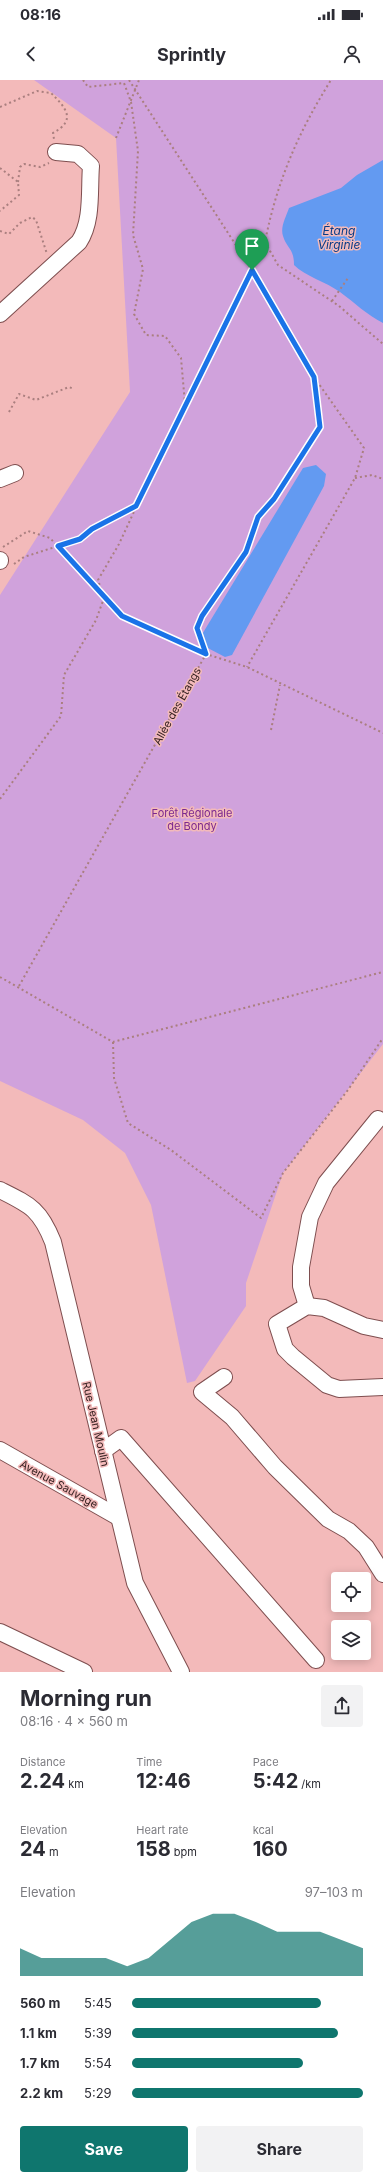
<!DOCTYPE html>
<html lang="en">
<head>
<meta charset="utf-8">
<style>
  :root { --surface:#fff; --page:#f2f2f3; --text:#2b2b33; --muted:#7c7c81; --accent:#0f766e }
  body { margin:0; font-family:Inter,sans-serif; background:var(--page); color:var(--text); height:100vh; display:flex; flex-direction:column; font-size:15px; white-space:nowrap }
  * { box-sizing:border-box; margin:0 }
  p { font-size:13px; color:var(--muted) }
  .icon { flex:none; width:22px; height:22px; fill:none; stroke:currentColor; stroke-width:2; stroke-linecap:round; stroke-linejoin:round }
  .map { position:relative; height:1592px; overflow:hidden }
  .sheet { display:flex; flex-direction:column; background:var(--surface); flex:1 }
  .sheet>* { flex:none }
  .buttons { position:absolute; left:331px; top:1492px; display:grid; gap:8px }
  .buttons a { display:grid; place-items:center; width:40px; height:40px; border-radius:4px; background:var(--surface); box-shadow:0 2px 10px #0003; font-size:20px }
  .pin { position:absolute; display:grid; place-items:center; width:34px; height:34px; color:#fff; margin:-41px -17px; border-radius:50% 50% 50% 0; rotate:-45deg; box-shadow:0 0 4px #0007 }
  .pin .icon { rotate:45deg }
  .round { display:grid; place-items:center; flex:none; width:42px; height:42px; border-radius:4px; background:var(--page) }
  .overview { display:flex; align-items:center; justify-content:space-between; height:68px; padding:0 20px }
  h1 { font-size:22px; font-weight:700; line-height:30px }
  .metrics { display:grid; grid-template-columns:repeat(3,1fr); gap:6px; height:68px; padding:4px 20px }
  .metrics div { display:grid; align-content:center }
  .metrics b { font-size:20px; font-weight:700 }
  .metrics small { font-size:11px; font-weight:400 }
  .metrics p { font-size:11px }
  .chart { height:112px; padding:8px 20px }
  .chart p { display:flex; justify-content:space-between }
  .chart svg { width:100%; height:72px; margin-top:4px; fill:var(--accent); opacity:.7 }
  .action { display:flex; gap:8px; margin-top:auto; padding:8px 20px }
  .action a { flex:1; height:46px; border-radius:4px; background:var(--accent); color:#fff; font-size:16px; font-weight:700; line-height:46px; text-align:center }
  .action a+a { background:var(--page); color:var(--text) }
  ul { padding:0 20px; list-style:none; font-size:13px }
  li { display:grid; grid-template-columns:64px 48px 1fr; align-items:center; height:30px }
  li i { height:10px; border-radius:5px; background:var(--accent) }
  .status { display:flex; justify-content:space-between; align-items:center; height:28px; padding:0 20px; background:var(--surface); direction:ltr }
  .status svg { height:11px; fill:currentColor }
  header { display:flex; justify-content:space-between; align-items:center; height:52px; padding:0 20px; background:var(--surface); font-size:18px; font-weight:700 }
  .map>svg:first-child { display:block }
  .green { fill:#d0a2dc }
  .water { fill:#639af1 }
  .lines { fill:none; stroke-linecap:round; stroke-linejoin:round }
  .minor-casing { stroke:#7e4e4f; stroke-width:18 }
  .path { stroke:#aa7f7f; stroke-width:2; stroke-dasharray:2 3; stroke-linecap:butt }
  .minor { stroke:#fff; stroke-width:16 }
  .route-casing { stroke:#fff; stroke-width:8 }
  .route { stroke:#1a73e8; stroke-width:5 }
  .labels { text-anchor:middle; dominant-baseline:central; stroke-width:3; stroke-linejoin:round; paint-order:stroke }
  .street-label { font-size:11px; fill:#372222; stroke:#f3baba }
  .park-label { font-size:11px; fill:#7b288f; stroke:#f3baba }
  .water-label { font-size:12px; font-style:italic; fill:#073b87; stroke:#f3baba }
</style>
</head>
<body>
<div class="status"><b>08:16</b><svg viewBox="0 0 49 12"><path d="M0 12V9h3v3zM5 12V6h3v6zM10 12V3h3v9zM15 12V0h3v12zM26 1h20v11H26zM47 4h2v5h-2z"/></svg></div>
<header><svg class="icon" aria-label="back" viewBox="0 0 24 24"><path d="M15 5l-7 7 7 7"/></svg>Sprintly<svg class="icon" aria-label="person" viewBox="0 0 24 24"><circle cx="12" cy="8" r="4"/><path d="M4 21q1-7 8-7t8 7"/></svg></header>
<div class="map">
<svg width="383" height="1592" viewBox="0 0 383 1592">
  <rect width="100%" height="100%" fill="#f3baba"/>
  <polygon class="green" points="34,0 383,0 383,964 283,1093 246,1203 246,1226 195,1301 187,1303 151,1125 125,1073 83,1040 0,1001 0,515 130,312 116,58"/>
  <g class="water">
    <path d="M383,80V243C367,235 355,223 340,212C326,202 305,196 294,185C294,168 287,169 283,156C280,147 286,137 289,128L341,108L357,95Z"/>
    <polygon points="316,385 326,394 324,406 232,575 225,577 202,565 201,556 303,388"/>
  </g>
  <g class="lines">
    <g class="minor-casing">
      <g id="minor">
        <path d="M0,234L79,162C93,141 89,110 91,86L78,74L56,72"/>
        <polyline points="0,399 15,393"/>
        <polyline points="0,480 0,481"/>
        <path d="M0,1110C30,1125 40,1129 53,1162L135,1503L181,1592"/>
        <polyline points="307,1226 301,1206 301,1187 310,1137 326,1103 378,1039"/>
        <polyline points="383,1250 364,1246 324,1228 307,1226 277,1244 285,1269 293,1277 327,1305 339,1309 383,1307"/>
        <polyline points="224,1297 202,1312 232,1337 275,1387 328,1439 349,1451 366,1467 383,1494"/>
        <polyline points="0,1370 118,1437"/>
        <polyline points="103,1371 121,1358 316,1580"/>
        <polyline points="0,1552 84,1592"/>
      </g>
    </g>
    <g class="path">
      <polyline points="83,0 88,7 124,3 131,22 138,71 133,155 143,189 134,234 146,255 165,256 181,278 185,324"/>
      <polyline points="129,0 252,190 314,297 364,368 355,398 247,587"/>
      <path d="M0,27L37,11L51,13C66,28 77,40 53,53L54,59"/>
      <polyline points="116,58 139,0"/>
      <polyline points="0,88 18,102 19,115 0,131"/>
      <polyline points="18,102 20,87 24,84 40,87 49,83"/>
      <polyline points="0,151 9,154 20,143 32,137 36,140 47,174"/>
      <polyline points="265,162 278,185 339,226 383,264"/>
      <polyline points="332,221 348,198"/>
      <polyline points="9,332 19,314 36,320 69,307 74,309"/>
      <polyline points="355,398 372,395 383,399"/>
      <polyline points="3,467 28,451 50,458 122,536 206,574 247,587 383,653"/>
      <polyline points="14,484 24,477 80,459 92,449 135,426"/>
      <polyline points="206,574 197,548 201,536 246,472 258,437 273,419 320,347 314,297"/>
      <polyline points="271,650 280,605"/>
      <path d="M0,719L61,636L64,595L96,540L104,518L98,500L119,464L172,350L265,162C277,101 298,53 331,0"/>
      <polyline points="0,897 113,962 383,892"/>
      <polyline points="19,906 206,574"/>
      <polyline points="113,962 114,998 128,1043 171,1070 261,1138 283,1093 348,1010 383,958"/>
    </g>
    <use href="#minor" class="minor"/>
  </g>
  <g class="lines">
    <g class="route-casing">
      <polygon id="route" points="252,190 314,297 320,347 274,419 258,437 246,472 202,536 197,548 206,574 122,536 58,466 80,459 92,449 136,426"/>
    </g>
    <use href="#route" class="route"/>
  </g>
  <g class="labels">
    <g class="street-label">
      <text transform="translate(177 626) rotate(-61)">Allée des Étangs</text>
      <text transform="translate(96 1344) rotate(77)">Rue Jean Moulin</text>
      <text transform="translate(59 1404) rotate(29)">Avenue Sauvage</text>
    </g>
    <g class="park-label">
      <text x="192" y="733">Forêt Régionale<tspan x="192" dy="13">de Bondy</tspan></text>
    </g>
    <g class="water-label">
      <text x="339" y="150">Étang<tspan x="339" dy="14">Virginie</tspan></text>
    </g>
  </g>
</svg>
<div class="buttons">
<a><svg class="icon" aria-label="locate" viewBox="0 0 24 24"><circle cx="12" cy="12" r="6"/><path d="M12 2v4M12 18v4M2 12h4M18 12h4"/></svg></a>
<a><svg class="icon" aria-label="layers" viewBox="0 0 24 24"><path d="M12 4l9 5-9 5-9-5zM3 14l9 5 9-5"/></svg></a>
</div>
<div class="pin" style="left:252px;top:190px;background:#1e9e55"><svg class="icon" aria-label="arrive" viewBox="0 0 24 24"><path d="M6 21V4h12l-3 4 3 4H6"/></svg></div>
</div>
<section class="sheet">
<div class="overview"><div><h1>Morning run</h1><p>08:16 · 4 × 560 m</p></div><a class="round"><svg class="icon" aria-label="share" viewBox="0 0 24 24"><path d="M12 15V3M7 8l5-5 5 5M5 13v7h14v-7"/></svg></a></div>
<div class="metrics">
<div><p>Distance</p><b>2.24<small> km</small></b></div>
<div><p>Time</p><b>12:46</b></div>
<div><p>Pace</p><b>5:42<small> /km</small></b></div>
</div>
<div class="metrics">
<div><p>Elevation</p><b>24<small> m</small></b></div>
<div><p>Heart rate</p><b>158<small> bpm</small></b></div>
<div><p>kcal</p><b>160</b></div>
</div>
<div class="chart"><p><span>Elevation</span>97–103 m</p>
<svg viewBox="0 0 160 44" preserveAspectRatio="none"><path d="M0 44V27L10 33L20 33L30 33L40 33L50 38L60 33L70 22L80 11L90 6L100 6L110 11L120 17L130 17L140 17L150 22L160 27V44z"/></svg>
</div>
<ul>
<li><b>560 m</b>5:45<i style="width:82%"></i></li>
<li><b>1.1 km</b>5:39<i style="width:89%"></i></li>
<li><b>1.7 km</b>5:54<i style="width:74%"></i></li>
<li><b>2.2 km</b>5:29<i style="width:100%"></i></li>
</ul>
<div class="action"><a>Save</a><a>Share</a></div>
</section>
</body>
</html>
